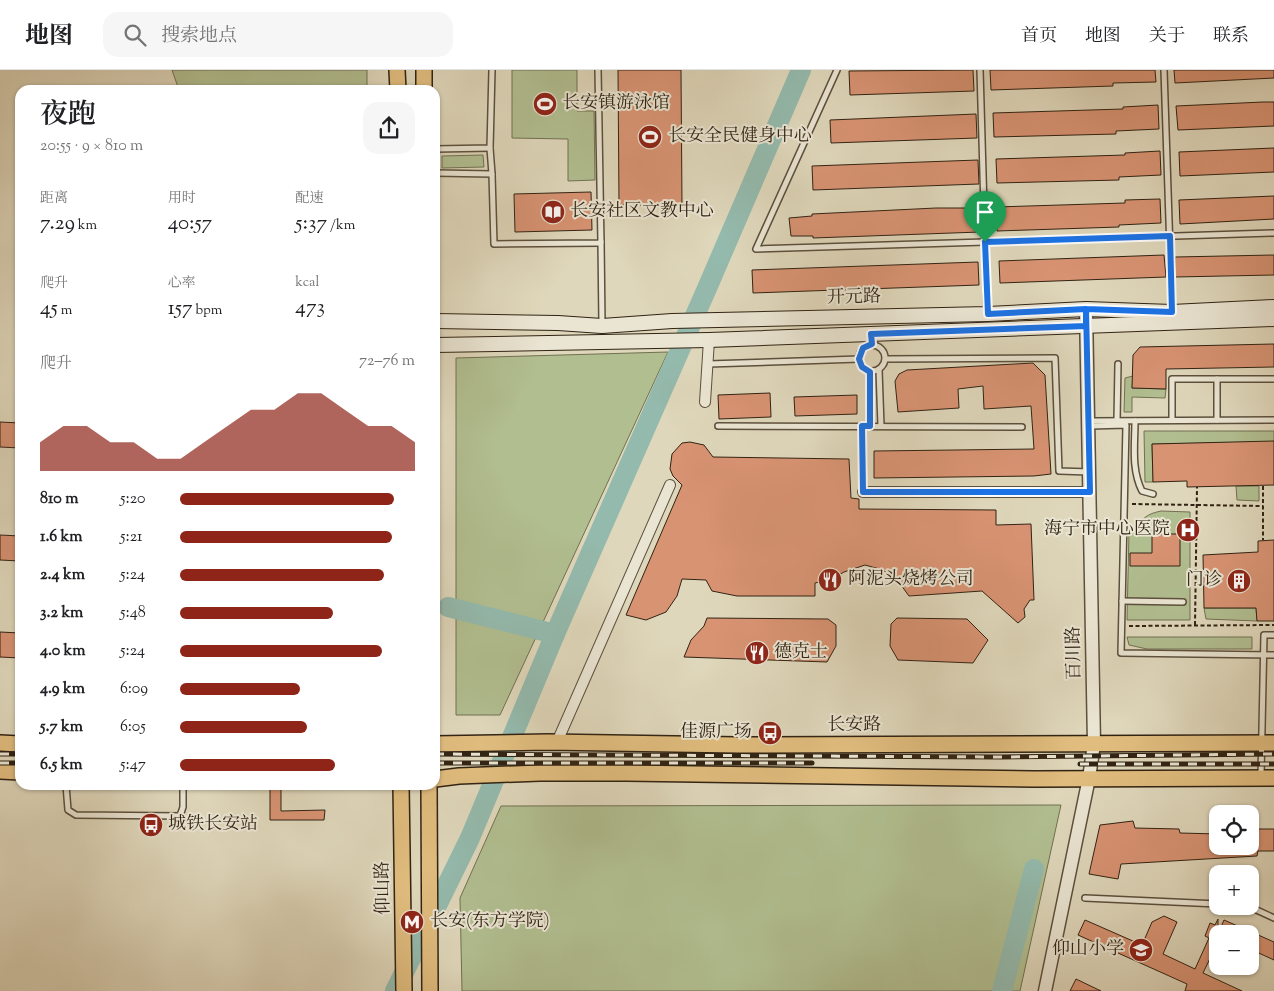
<!DOCTYPE html>
<html lang="zh">
<head>
<meta charset="utf-8">
<style>
  :root { --surface:#fff; --page:#f6f6f6; --text:#202124; --muted:#757577; --line:#e0e0e0; --accent:#8f2418 }
  body { margin:0; font-family:"Sorts Mill Goudy","Noto Serif SC",serif; background:var(--page); color:var(--text); height:100vh; display:flex; flex-direction:column; font-size:19px; white-space:nowrap }
  * { box-sizing:border-box; margin:0 }
  p { font-size:16px; color:var(--muted) }
  .icon { flex:none; width:28px; height:28px; fill:none; stroke:currentColor; stroke-width:2; stroke-linecap:round; stroke-linejoin:round }
  .map { position:relative; flex:1; overflow:hidden }
  .details { position:absolute; left:15px; top:15px; width:425px; height:705px; display:flex; flex-direction:column; background:var(--surface); border-radius:15px; box-shadow:0 1px 4px #0004 }
  .details>* { flex:none }
  .tools { position:absolute; left:1209px; top:735px; display:grid; gap:10px }
  .tools a { display:grid; place-items:center; width:50px; height:50px; border-radius:10px; background:var(--surface); box-shadow:0 1px 4px #0004; font-size:25px }
  .pin { position:absolute; display:grid; place-items:center; width:42px; height:42px; color:#fff; margin:-51px -21px; border-radius:50% 50% 50% 0; rotate:-45deg; box-shadow:0 0 5px #0007 }
  .pin .icon { rotate:45deg }
  .round { display:grid; place-items:center; flex:none; width:52px; height:52px; border-radius:15px; background:var(--page) }
  .head { display:flex; align-items:center; justify-content:space-between; height:85px; padding:0 25px }
  h1 { font-size:28px; font-weight:600; line-height:38px }
  .figures { display:grid; grid-template-columns:repeat(3,1fr); gap:8px; height:85px; padding:5px 25px }
  .figures div { display:grid; align-content:center }
  .figures b { font-size:21px; font-weight:600 }
  .figures small { font-size:14px; font-weight:400 }
  .figures p { font-size:14px }
  .chart { height:140px; padding:10px 25px }
  .chart p { display:flex; justify-content:space-between }
  .chart svg { width:100%; height:90px; margin-top:5px; fill:var(--accent); opacity:.7 }
  ul { padding:0 25px; list-style:none; font-size:16px }
  li { display:grid; grid-template-columns:80px 60px 1fr; align-items:center; height:38px }
  li i { height:12px; border-radius:6px; background:var(--accent) }
  header { display:flex; align-items:center; gap:30px; box-sizing:border-box; height:70px; padding:0 25px; background:var(--surface); border-bottom:1px solid var(--line) }
  header strong { font-size:24px }
  nav { display:flex; gap:28px; margin-inline-start:auto; font-size:18px }
  .search { width:350px; height:45px; background:var(--page); display:flex; align-items:center; gap:12px; box-sizing:border-box; padding:0 18px; border-radius:15px; color:var(--muted); font-size:19px }
  .map>svg:first-child { display:block }
  .green { fill:#b1be90; stroke:#717052 }
  .lines { fill:none; stroke-linecap:round; stroke-linejoin:round }
  .river { stroke:#94baad; stroke-width:20 }
  .building { fill:#d89373; stroke:#312313 }
  .service-casing { stroke:#5c503d; stroke-width:8 }
  .minor-casing { stroke:#5c503d; stroke-width:12 }
  .tertiary-casing { stroke:#5c503d; stroke-width:15 }
  .secondary-casing { stroke:#312313; stroke-width:16 }
  .primary-casing { stroke:#312313; stroke-width:18 }
  .path { stroke:#312313; stroke-width:2; stroke-dasharray:4 2.5; stroke-linecap:butt }
  .service { stroke:#eae5d3; stroke-width:5 }
  .minor { stroke:#eae5d3; stroke-width:10 }
  .tertiary { stroke:#eae5d3; stroke-width:12 }
  .secondary { stroke:#eae5d3; stroke-width:14 }
  .primary { stroke:#e0bc7e; stroke-width:15 }
  .rail-casing { stroke:#312313; stroke-width:5 }
  .rail { stroke:#eae5d3; stroke-width:3; stroke-dasharray:9; stroke-linecap:butt }
  .route-casing { stroke:#fff; stroke-width:10 }
  .route { stroke:#1a73e8; stroke-width:6 }
  .labels { text-anchor:middle; dominant-baseline:central; stroke-width:4; stroke-linejoin:round; paint-order:stroke }
  .poi-label { font-size:18px; fill:#312313; stroke:#eae5d3; text-anchor:start }
  .street-label { font-size:18px; fill:#312313; stroke:#eae5d3 }
</style>
</head>
<body>
<header>
<strong>地图</strong>
<div class="search"><svg class="icon" aria-label="search" viewBox="0 0 24 24"><circle cx="10" cy="10" r="6"/><path d="M15 15l6 6"/></svg>搜索地点</div>
<nav><a>首页</a><a>地图</a><a>关于</a><a>联系</a></nav>
</header>
<div class="map">
<svg width="1274" height="921" viewBox="0 0 1274 921">
  <rect width="100%" height="100%" fill="#dfd7bb"/>
  <filter id="stains"><feTurbulence type="fractalNoise" baseFrequency=".004" numOctaves="4"/><feColorMatrix values="0 0 0 0 .2 0 0 0 0 .09 0 0 0 0 .02 0 0 0 .5 -.17"/></filter>
  <radialGradient id="worn" r=".72"><stop offset=".6" stop-color="#630" stop-opacity="0"/><stop offset="1" stop-color="#630" stop-opacity=".3"/></radialGradient>
  <g class="green">
    <polygon points="172,0 367,0 367,20 179,20"/>
    <polygon points="512,0 577,0 577,41 594,41 595,110 568,111 568,69 512,68"/>
    <polygon points="483,85 484,97 442,98 442,86"/>
    <polygon points="668,282 500,645 456,645 456,288"/>
    <polygon points="1133,306 1132,318 1166,319 1165,328 1132,327 1132,342 1124,342 1125,308"/>
    <polygon points="1144,361 1274,361 1274,372 1152,374 1153,412 1145,412"/>
    <polygon points="1236,416 1259,416 1259,431 1237,430"/>
    <path d="M1161,441L1190,442V550H1127L1129,462L1137,461C1141,448 1147,444 1161,441Z"/>
    <polygon points="1204,538 1256,538 1257,551 1206,549"/>
    <polygon points="1127,567 1252,567 1252,579 1147,579 1129,575"/>
    <polygon points="1061,735 1020,921 462,921 460,828 501,736"/>
  </g>
  <g class="lines">
    <g class="river">
      <polyline points="448,537 555,564"/>
      <polyline points="395,921 470,768 555,564 708,216 801,0"/>
      <polyline points="1002,921 1034,799"/>
    </g>
  </g>
  <g class="building">
    <polygon points="618,0 681,0 682,135 619,135"/>
    <polygon points="973,0 974,21 850,25 849,1"/>
    <polygon points="990,0 1155,0 1156,12 1113,13 1113,16 991,20"/>
    <polygon points="1174,0 1274,0 1274,8 1175,13"/>
    <polygon points="1263,32 1274,32 1274,56 1178,60 1176,36"/>
    <polygon points="1158,35 1159,59 1116,61 1116,64 994,67 993,43 1123,39 1123,37"/>
    <polygon points="976,44 977,68 831,73 830,50"/>
    <polygon points="1274,78 1274,102 1180,106 1179,82"/>
    <polygon points="1160,81 1161,105 1119,107 1119,110 997,113 996,89 1125,85 1125,83"/>
    <polygon points="978,90 979,114 813,120 812,96"/>
    <polygon points="591,122 592,160 515,162 514,124"/>
    <polygon points="1274,126 1274,149 1180,154 1179,130"/>
    <polygon points="1160,129 1161,153 1119,155 1119,157 997,161 996,137 1125,133 1125,130"/>
    <polygon points="936,138 978,138 980,162 813,168 813,166 791,166 789,148 812,146 812,144"/>
    <polygon points="1164,185 1166,207 1000,213 999,191"/>
    <polygon points="1274,185 1274,205 1175,207 1175,187"/>
    <polygon points="978,192 979,215 753,223 752,200"/>
    <polygon points="1274,274 1274,297 1166,299 1166,319 1132,318 1133,285 1140,277"/>
    <polygon points="1033,293 1045,305 1051,404 1034,406 874,408 874,381 1034,379 1031,336 984,339 983,316 958,319 959,338 898,342 895,311 899,304 907,300"/>
    <polygon points="770,323 771,347 719,349 718,325"/>
    <polygon points="857,325 857,344 795,346 794,327"/>
    <polygon points="0,352 20,353 20,378 0,377"/>
    <polygon points="1274,371 1274,415 1187,417 1187,411 1153,412 1152,374"/>
    <polygon points="690,372 704,375 713,387 849,389 851,428 859,429 859,439 996,440 996,455 1031,454 1034,530 1030,530 1024,539 1025,547 1018,553 982,521 909,526 901,515 883,500 865,495 844,502 830,510 815,513 815,526 737,526 712,521 706,510 682,509 677,526 666,542 646,550 626,545 682,415 673,406 670,399 672,384 682,373"/>
    <polygon points="1152,464 1180,464 1180,496 1130,496 1130,483 1152,483"/>
    <polygon points="0,465 20,466 20,491 0,490"/>
    <polygon points="1274,470 1274,551 1257,551 1256,538 1204,538 1203,485 1258,482 1258,471"/>
    <polygon points="707,548 828,549 836,555 836,576 827,592 684,587 691,570 704,556"/>
    <polygon points="897,548 967,549 988,570 973,593 898,590 890,576 891,554"/>
    <polygon points="0,562 20,563 20,588 0,587"/>
    <polygon points="270,715 281,715 281,741 325,740 324,750 270,750"/>
    <polygon points="1133,751 1135,758 1179,759 1180,763 1218,764 1218,776 1250,776 1250,759 1274,759 1274,781 1258,781 1257,786 1121,794 1118,809 1089,804 1100,755"/>
    <polygon points="1164,846 1177,852 1163,884 1195,899 1209,868 1205,866 1210,853 1215,855 1218,849 1218,856 1221,857 1224,850 1274,872 1274,890 1250,879 1250,864 1218,864 1218,872 1203,903 1242,921 1185,921 1187,914 1078,865 1085,850 1142,875 1152,852"/>
    <polygon points="1076,909 1101,921 1070,921"/>
  </g>
  <g class="lines">
    <g class="service-casing">
      <g id="service">
        <polyline points="837,0 756,179 1274,163"/>
        <polyline points="980,0 987,242"/>
        <polyline points="1164,0 1172,241"/>
        <polyline points="490,78 492,104"/>
        <polyline points="435,79 490,78 492,0"/>
        <polyline points="435,103 492,104 494,174 601,173 598,0"/>
        <polyline points="601,171 602,255"/>
        <circle cx="872" cy="288" r="13"/>
        <polyline points="886,289 1055,288 1059,401 1090,402"/>
        <polyline points="708,294 859,289"/>
        <polyline points="879,300 881,356"/>
        <polyline points="1172,350 1172,309 1274,309"/>
        <polyline points="1217,350 1217,309"/>
        <polyline points="1090,351 1274,350"/>
        <polyline points="1117,351 1118,294"/>
        <path d="M1135,351C1135,374 1131,399 1142,421L1153,424"/>
        <polyline points="718,356 1022,357"/>
        <polyline points="862,356 863,422"/>
        <polyline points="870,356 870,302"/>
        <polyline points="1090,356 1126,355 1121,583 1274,585"/>
        <polyline points="1122,531 1183,532"/>
        <polyline points="1261,705 1264,565 1274,565"/>
        <polyline points="66,715 68,740 76,745 180,746 183,737 183,715"/>
        <polyline points="1085,828 1218,834"/>
        <polyline points="1248,836 1274,848"/>
      </g>
    </g>
    <g class="minor-casing">
      <g id="minor">
        <polyline points="705,332 709,270"/>
        <polyline points="863,422 1090,422"/>
        <polyline points="557,672 670,415"/>
      </g>
    </g>
    <g class="tertiary-casing">
      <polyline id="tertiary" points="1045,921 1089,708 1094,674 1086,239"/>
    </g>
    <g class="secondary-casing">
      <g id="secondary">
        <polyline points="435,251 558,253 602,256 672,251 988,244 1086,239 1172,242 1274,237"/>
        <polyline points="435,275 709,270 1274,249"/>
      </g>
    </g>
    <g class="primary-casing">
      <g id="primary">
        <polyline points="397,0 398,20"/>
        <polyline points="424,0 424,20"/>
        <polyline points="0,673 20,674"/>
        <polyline points="435,674 548,672 738,675 1274,673"/>
        <polyline points="0,701 20,702"/>
        <polyline points="435,709 459,706 540,703 626,703 1034,709 1274,708"/>
        <polyline points="401,715 404,921"/>
        <polyline points="429,715 430,921"/>
      </g>
    </g>
    <g class="path">
      <polyline points="1263,416 1263,470"/>
      <polyline points="1132,434 1263,436"/>
      <polyline points="1195,555 1197,417"/>
      <polyline points="1129,556 1274,555"/>
    </g>
    <use href="#service" class="service"/>
    <use href="#minor" class="minor"/>
    <use href="#tertiary" class="tertiary"/>
    <use href="#secondary" class="secondary"/>
    <use href="#primary" class="primary"/>
    <g class="rail-casing">
      <g id="rail">
        <polyline points="0,684 20,684"/>
        <polyline points="435,684 1001,687 1274,684"/>
        <polyline points="0,693 20,693"/>
        <polyline points="435,693 812,693"/>
        <polyline points="1080,694 1274,694"/>
      </g>
    </g>
    <use href="#rail" class="rail"/>
  </g>
  <g class="lines">
    <g class="route-casing">
      <polyline id="route" points="985,172 988,244 1086,239 1090,422 863,422 862,356 870,356 870,302 862,297 859,289 863,278 872,274 871,264 1086,256 1086,239 1172,242 1170,166 985,172"/>
    </g>
    <use href="#route" class="route"/>
  </g>
  <defs>
    <g id="stadium-disc" transform="scale(1.25)"><circle r="9.5" fill="#8f2418" stroke="#eae5d3"/><path d="M0-5a6.5 5 0 1 0 0 10a6.5 5 0 1 0 0-10ZM-3.5-1.8h7v3.6h-7Z" fill="#fff"/></g>
    <g id="library-disc" transform="scale(1.25)"><circle r="9.5" fill="#8f2418" stroke="#eae5d3"/><path d="M-6-4Q-3-5.5-.7-3.5V5Q-3 3-6 4ZM6-4Q3-5.5 .7-3.5V5Q3 3 6 4Z" fill="#fff"/></g>
    <g id="hospital-disc" transform="scale(1.25)"><circle r="9.5" fill="#8f2418" stroke="#eae5d3"/><path d="M-5-5h3v3.5h4V-5h3V5h-3V1.5h-4V5h-3Z" fill="#fff"/></g>
    <g id="restaurant-disc" transform="scale(1.25)"><circle r="9.5" fill="#8f2418" stroke="#eae5d3"/><path d="M-5-6h1v4h1v-4h1v4h1v-4h1v5L-1.5 .5V6h-2V.5L-5-1ZM5-6V6H3V1.5H1.5Q1.5-4 5-6Z" fill="#fff"/></g>
    <g id="building-disc" transform="scale(1.25)"><circle r="9.5" fill="#8f2418" stroke="#eae5d3"/><path d="M-4-6H4V6H1V3H-1V6H-4ZM-2.5-4.3h1.7v1.8h-1.7ZM.8-4.3h1.7v1.8H.8ZM-2.5-1h1.7V.8h-1.7ZM.8-1h1.7V.8H.8Z" fill="#fff"/></g>
    <g id="bus-disc" transform="scale(1.25)"><circle r="9.5" fill="#8f2418" stroke="#eae5d3"/><path d="M-5-6H5V4H4V6H2V4H-2V6H-4V4H-5ZM-3.5-4V0h7V-4ZM-3.5 1.2v1.5H-2V1.2ZM2 1.2v1.5H3.5V1.2Z" fill="#fff"/></g>
    <g id="metro-disc" transform="scale(1.25)"><circle r="9.5" fill="#8f2418" stroke="#eae5d3"/><path d="M-5.5 5V-5H-3L0 0L3-5H5.5V5H3V-.5L0 4L-3-.5V5Z" fill="#fff"/></g>
    <g id="school-disc" transform="scale(1.25)"><circle r="9.5" fill="#8f2418" stroke="#eae5d3"/><path d="M0-5L7-2L0 1L-7-2ZM-4 1L0 2.5L4 1V4Q0 6-4 4Z" fill="#fff"/></g>
  </defs>
  <g fill-rule="evenodd">
    <use href="#stadium-disc" x="545" y="34"/>
    <use href="#stadium-disc" x="650" y="67"/>
    <use href="#library-disc" x="553" y="142"/>
    <use href="#hospital-disc" x="1188" y="460"/>
    <use href="#restaurant-disc" x="830" y="510"/>
    <use href="#building-disc" x="1239" y="511"/>
    <use href="#restaurant-disc" x="757" y="583"/>
    <use href="#bus-disc" x="770" y="663"/>
    <use href="#bus-disc" x="151" y="755"/>
    <use href="#metro-disc" x="412" y="852"/>
    <use href="#school-disc" x="1141" y="880"/>
  </g>
  <g class="labels">
    <g class="poi-label">
      <text x="562" y="34">长安镇游泳馆</text>
      <text x="668" y="67">长安全民健身中心</text>
      <text x="570" y="142">长安社区文教中心</text>
      <text x="1170" y="460" text-anchor="end">海宁市中心医院</text>
      <text x="848" y="510">阿泥头烧烤公司</text>
      <text x="1222" y="511" text-anchor="end">门诊</text>
      <text x="774" y="583">德克士</text>
      <text x="752" y="663" text-anchor="end">佳源广场</text>
      <text x="168" y="755">城铁长安站</text>
      <text x="430" y="852">长安(东方学院)</text>
      <text x="1124" y="880" text-anchor="end">仰山小学</text>
    </g>
    <g class="street-label">
      <text transform="translate(854 228) rotate(-1)">开元路</text>
      <text transform="translate(1075 583) rotate(-91)">百川路</text>
      <text x="854" y="656">长安路</text>
      <text transform="translate(384 818) rotate(-91)">仰山路</text>
    </g>
  </g>
  <rect width="100%" height="100%" filter="url(#stains)"/>
  <rect width="100%" height="100%" fill="url(#worn)"/>
</svg>
<div class="tools">
<a><svg class="icon" aria-label="locate" viewBox="0 0 24 24"><circle cx="12" cy="12" r="6"/><path d="M12 2v4M12 18v4M2 12h4M18 12h4"/></svg></a>
<a>+</a>
<a>−</a>
</div>
<div class="pin" style="left:985px;top:172px;background:#1e9e55"><svg class="icon" aria-label="arrive" viewBox="0 0 24 24"><path d="M6 21V4h12l-3 4 3 4H6"/></svg></div>
<section class="details">
<div class="head"><div><h1>夜跑</h1><p>20:55 · 9 × 810 m</p></div><a class="round"><svg class="icon" aria-label="share" viewBox="0 0 24 24"><path d="M12 15V3M7 8l5-5 5 5M5 13v7h14v-7"/></svg></a></div>
<div class="figures">
<div><p>距离</p><b>7.29<small> km</small></b></div>
<div><p>用时</p><b>40:57</b></div>
<div><p>配速</p><b>5:37<small> /km</small></b></div>
</div>
<div class="figures">
<div><p>爬升</p><b>45<small> m</small></b></div>
<div><p>心率</p><b>157<small> bpm</small></b></div>
<div><p>kcal</p><b>473</b></div>
</div>
<div class="chart"><p><span>爬升</span>72–76 m</p>
<svg viewBox="0 0 160 44" preserveAspectRatio="none"><path d="M0 44V30L10 22L20 22L30 30L40 30L50 38L60 38L70 30L80 22L90 14L100 14L110 6L120 6L130 14L140 22L150 22L160 30V44z"/></svg>
</div>
<ul>
<li><b>810 m</b>5:20<i style="width:91%"></i></li>
<li><b>1.6 km</b>5:21<i style="width:90%"></i></li>
<li><b>2.4 km</b>5:24<i style="width:87%"></i></li>
<li><b>3.2 km</b>5:48<i style="width:65%"></i></li>
<li><b>4.0 km</b>5:24<i style="width:86%"></i></li>
<li><b>4.9 km</b>6:09<i style="width:51%"></i></li>
<li><b>5.7 km</b>6:05<i style="width:54%"></i></li>
<li><b>6.5 km</b>5:47<i style="width:66%"></i></li>
</ul>
</section>
</div>
</body>
</html>
